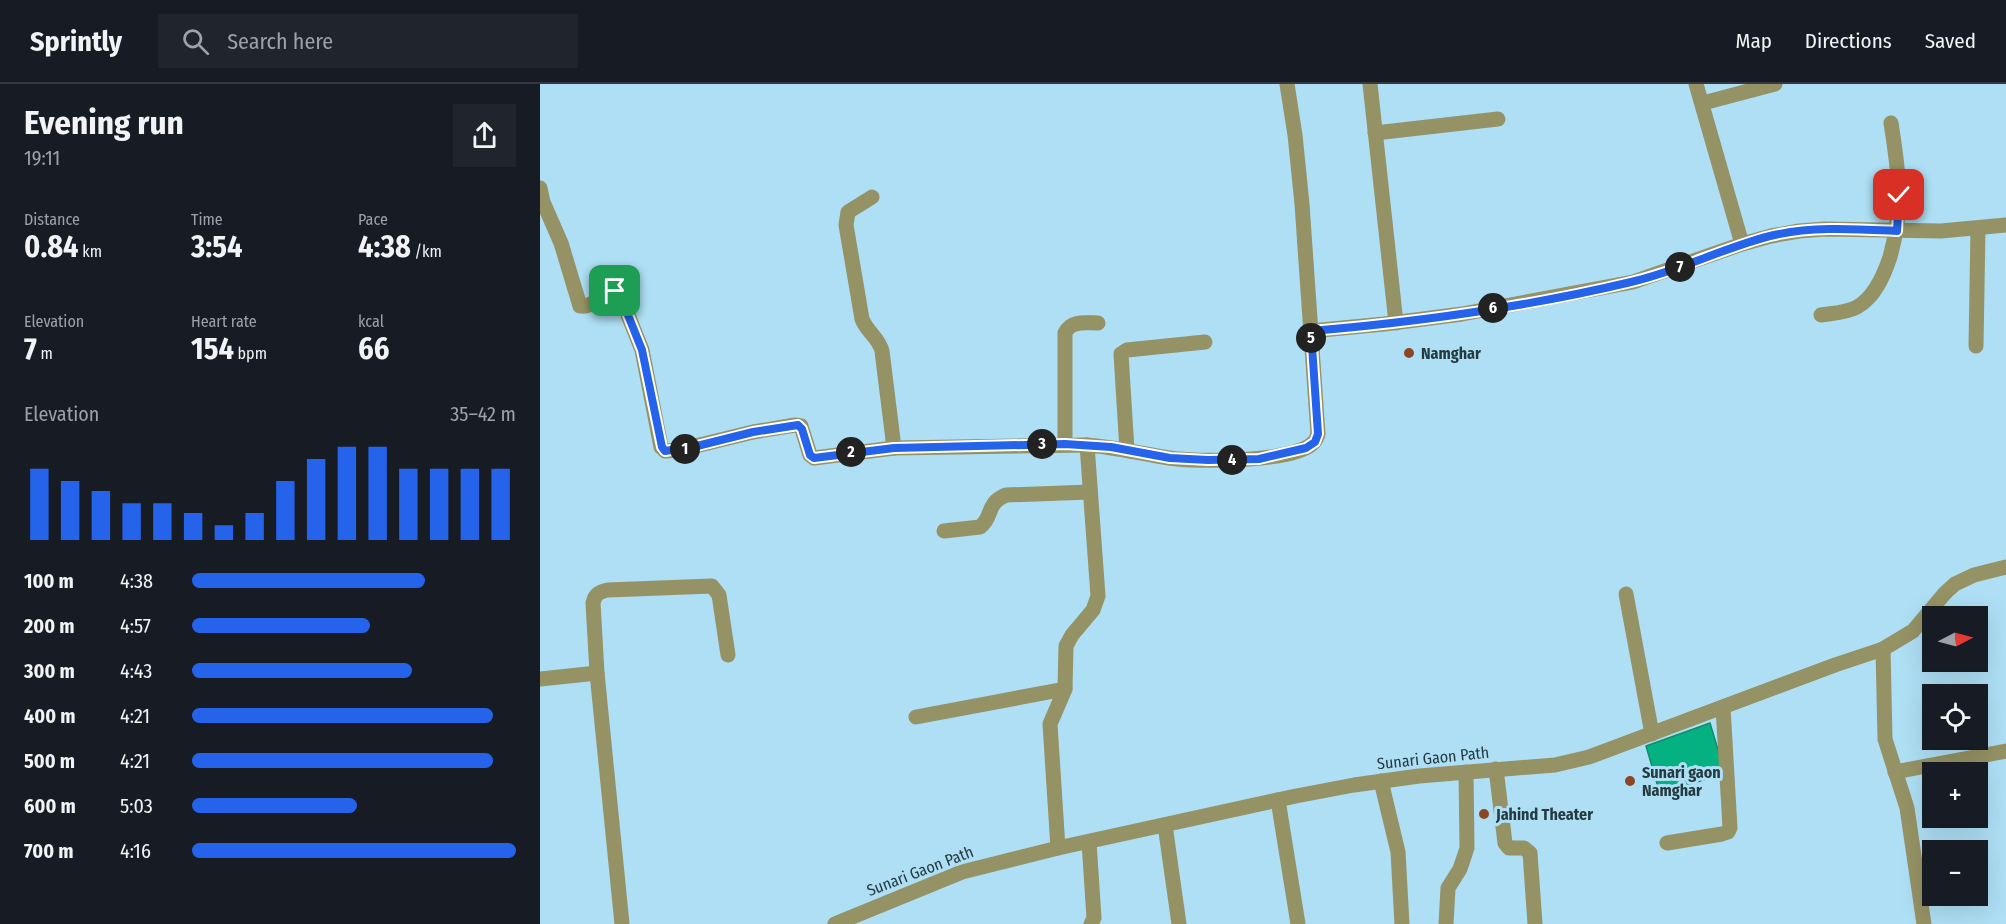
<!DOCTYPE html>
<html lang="en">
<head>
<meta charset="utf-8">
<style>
  :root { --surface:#171b24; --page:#20242c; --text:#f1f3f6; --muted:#9ea1a6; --line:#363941; --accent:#2563eb }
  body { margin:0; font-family:"Fira Sans Condensed",sans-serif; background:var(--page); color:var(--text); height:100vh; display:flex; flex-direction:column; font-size:22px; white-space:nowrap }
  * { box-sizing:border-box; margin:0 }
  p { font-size:20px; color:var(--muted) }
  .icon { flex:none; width:33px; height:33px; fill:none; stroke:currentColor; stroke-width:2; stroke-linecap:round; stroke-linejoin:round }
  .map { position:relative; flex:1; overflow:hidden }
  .sheet { display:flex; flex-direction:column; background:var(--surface); width:540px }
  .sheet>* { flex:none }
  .needle { width:39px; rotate:84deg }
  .controls { position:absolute; left:1382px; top:522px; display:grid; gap:12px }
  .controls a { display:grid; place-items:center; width:66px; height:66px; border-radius:0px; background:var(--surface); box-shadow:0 6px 24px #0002; font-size:30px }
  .pin { position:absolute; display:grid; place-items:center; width:51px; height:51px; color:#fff; margin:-26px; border-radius:12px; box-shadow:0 3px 9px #0006 }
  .km { position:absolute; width:30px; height:30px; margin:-15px; border-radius:50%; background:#222; color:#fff; font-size:16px; line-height:30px; text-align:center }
  .round { display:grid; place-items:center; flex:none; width:63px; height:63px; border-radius:0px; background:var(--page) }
  .headline { display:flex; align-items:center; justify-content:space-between; height:102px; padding:0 24px }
  h1 { font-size:33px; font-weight:700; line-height:45px }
  .metrics { display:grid; grid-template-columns:repeat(3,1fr); gap:9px; height:102px; padding:6px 24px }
  .metrics div { display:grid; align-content:center }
  .metrics b { font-size:30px; font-weight:700 }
  .metrics small { font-size:16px; font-weight:400 }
  .metrics p { font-size:16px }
  .chart { height:168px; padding:12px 24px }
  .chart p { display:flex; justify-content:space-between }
  .chart svg { width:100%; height:108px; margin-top:6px; stroke:var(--accent); stroke-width:6 }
  ul { padding:0 24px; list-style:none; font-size:20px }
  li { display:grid; grid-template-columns:96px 72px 1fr; align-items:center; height:45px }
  li i { height:15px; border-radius:8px; background:var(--accent) }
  header { display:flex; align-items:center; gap:36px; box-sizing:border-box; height:84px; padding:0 30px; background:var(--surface); border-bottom:2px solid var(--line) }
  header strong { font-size:28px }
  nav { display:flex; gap:33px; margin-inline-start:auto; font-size:21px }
  .search { width:420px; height:54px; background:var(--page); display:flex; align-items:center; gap:15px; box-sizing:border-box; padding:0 21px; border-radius:0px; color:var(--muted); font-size:22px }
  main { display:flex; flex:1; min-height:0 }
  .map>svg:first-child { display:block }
  .water { fill:#05b180; stroke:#0f8d6d; stroke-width:1.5 }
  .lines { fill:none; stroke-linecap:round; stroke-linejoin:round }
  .minor { stroke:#959265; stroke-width:15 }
  .route-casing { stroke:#fff; stroke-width:12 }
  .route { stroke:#2563eb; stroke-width:8 }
  .poi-dot { fill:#8d4623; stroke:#aedff4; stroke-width:2 }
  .labels { text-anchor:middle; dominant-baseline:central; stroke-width:6; stroke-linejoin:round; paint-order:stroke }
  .poi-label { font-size:16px; font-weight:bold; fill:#253941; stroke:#aedff4; text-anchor:start }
  .street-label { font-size:16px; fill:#253941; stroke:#aedff4 }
</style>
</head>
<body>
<header>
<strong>Sprintly</strong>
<div class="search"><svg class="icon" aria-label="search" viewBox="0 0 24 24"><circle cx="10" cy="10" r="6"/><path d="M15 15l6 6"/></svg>Search here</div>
<nav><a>Map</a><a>Directions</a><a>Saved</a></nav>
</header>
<main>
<section class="sheet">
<div class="headline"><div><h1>Evening run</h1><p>19:11</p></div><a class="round"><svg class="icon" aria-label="share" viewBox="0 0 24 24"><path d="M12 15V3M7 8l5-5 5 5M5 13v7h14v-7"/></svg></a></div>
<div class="metrics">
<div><p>Distance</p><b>0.84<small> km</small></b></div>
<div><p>Time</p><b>3:54</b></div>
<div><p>Pace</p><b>4:38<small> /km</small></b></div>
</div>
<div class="metrics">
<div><p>Elevation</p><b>7<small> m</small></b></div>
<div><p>Heart rate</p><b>154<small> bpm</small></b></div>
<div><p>kcal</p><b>66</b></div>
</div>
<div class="chart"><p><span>Elevation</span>35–42 m</p>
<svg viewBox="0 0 160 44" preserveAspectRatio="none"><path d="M5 44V15M15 44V20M25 44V24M35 44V29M45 44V29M55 44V33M65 44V38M75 44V33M85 44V20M95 44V11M105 44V6M115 44V6M125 44V15M135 44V15M145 44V15M155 44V15"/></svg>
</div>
<ul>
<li><b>100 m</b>4:38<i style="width:72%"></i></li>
<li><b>200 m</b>4:57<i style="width:55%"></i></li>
<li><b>300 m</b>4:43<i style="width:68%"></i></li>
<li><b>400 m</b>4:21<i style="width:93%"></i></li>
<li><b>500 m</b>4:21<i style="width:93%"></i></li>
<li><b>600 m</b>5:03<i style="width:51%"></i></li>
<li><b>700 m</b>4:16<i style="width:100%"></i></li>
</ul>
</section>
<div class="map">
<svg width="1466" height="840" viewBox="0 0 1466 840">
  <rect width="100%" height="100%" fill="#aedff4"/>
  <polygon class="water" points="1170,639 1185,689 1120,710 1106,662"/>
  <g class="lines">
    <g class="minor">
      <polyline points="830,0 856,239"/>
      <polyline points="1156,0 1202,160"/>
      <polyline points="1163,19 1235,0"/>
      <polyline points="835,49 958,35"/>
      <path d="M0,104L3,118L21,159L40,222C54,225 63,206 77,208L80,211L102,266L121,363L125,367L139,366L213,348L255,341L261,342L270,371L274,374L354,364L547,361"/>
      <path d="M332,113L308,128L306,141L322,235C327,248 339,254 342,267L354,364"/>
      <path d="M1281,231C1293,229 1306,229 1317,223C1335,213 1344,191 1350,173C1364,123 1359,90 1351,39"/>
      <polyline points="771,247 844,240 922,230 1093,198 1202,160 1231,152 1259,147 1285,145 1401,147 1466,141"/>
      <polyline points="1436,262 1438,145"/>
      <path d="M525,360V249C531,236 545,239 558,239"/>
      <polyline points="587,366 581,270 587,266 665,258"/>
      <path d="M404,447L440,443C454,432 445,420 466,411L550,408"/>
      <polyline points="1086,510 1112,650"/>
      <polyline points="1343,565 1345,655 1367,724 1384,840"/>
      <polyline points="0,595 57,589"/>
      <polyline points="376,633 525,605"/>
      <polyline points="956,685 965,759 969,764 984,764 990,769 995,840"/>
      <polyline points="1355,688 1466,667"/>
      <polyline points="841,697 858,768 862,840"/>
      <polyline points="738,716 758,840"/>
      <polyline points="625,741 639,840"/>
      <polyline points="549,758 554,834 551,840"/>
      <polyline points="1127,759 1182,750 1188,748 1190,744 1183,623"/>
      <path d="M518,764L510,640L525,605L526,562L532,551L553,526L558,512L547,361C575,363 601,370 629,374C656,378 756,379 774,358C775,358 778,351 778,350L762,120L755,51L747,0"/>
      <path d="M82,840L57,589L53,519C55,510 59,508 68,506L172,502L179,511L188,571"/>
      <polyline points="295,840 422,788 518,764 756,712 814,701 879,692 1015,681 1049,673 1295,581 1343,565 1373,547 1405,509 1415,500 1434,491 1466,483"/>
      <polyline points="906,840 908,804 920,785 927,764 926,688"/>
    </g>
  </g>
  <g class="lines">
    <g class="route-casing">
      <path id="route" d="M75,207L80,211L102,266L122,363L125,367L157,362L213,348L258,341L262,345L270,371L274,374L354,364L525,360L571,363L630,374L668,376L719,375L766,364L775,358L778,350L771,247C878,238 986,223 1091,198C1139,187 1183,164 1230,152C1271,142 1315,145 1357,147L1359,111"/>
    </g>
    <use href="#route" class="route"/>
  </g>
  <g class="poi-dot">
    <circle cx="869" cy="269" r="6"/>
    <circle cx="1090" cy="697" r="6"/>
    <circle cx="944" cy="730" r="6"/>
  </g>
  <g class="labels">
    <g class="poi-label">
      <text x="881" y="269">Namghar</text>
      <text x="1102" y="688">Sunari gaon<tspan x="1102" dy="18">Namghar</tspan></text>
      <text x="956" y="730">Jahind Theater</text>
    </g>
    <g class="street-label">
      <text transform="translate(893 674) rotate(-6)">Sunari Gaon Path</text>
      <text transform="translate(380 787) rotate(-21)">Sunari Gaon Path</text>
    </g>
  </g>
</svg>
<div class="controls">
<a><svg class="needle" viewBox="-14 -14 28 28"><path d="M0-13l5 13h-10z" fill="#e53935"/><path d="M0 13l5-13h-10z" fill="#9ea1a6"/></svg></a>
<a><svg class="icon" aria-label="locate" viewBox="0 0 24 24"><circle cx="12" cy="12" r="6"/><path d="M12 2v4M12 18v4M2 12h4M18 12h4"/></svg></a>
<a>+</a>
<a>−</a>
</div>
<div class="pin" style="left:75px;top:207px;background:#1e9e55"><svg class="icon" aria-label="arrive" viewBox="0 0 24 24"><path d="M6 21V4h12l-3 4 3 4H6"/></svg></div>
<div class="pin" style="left:1359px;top:111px;background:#d93025"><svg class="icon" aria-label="check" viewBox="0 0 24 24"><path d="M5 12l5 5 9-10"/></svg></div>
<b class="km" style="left:145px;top:365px">1</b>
<b class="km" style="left:311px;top:368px">2</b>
<b class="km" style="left:502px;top:360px">3</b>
<b class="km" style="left:692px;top:376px">4</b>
<b class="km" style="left:771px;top:254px">5</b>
<b class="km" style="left:953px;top:224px">6</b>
<b class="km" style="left:1140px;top:183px">7</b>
</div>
</main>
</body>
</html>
